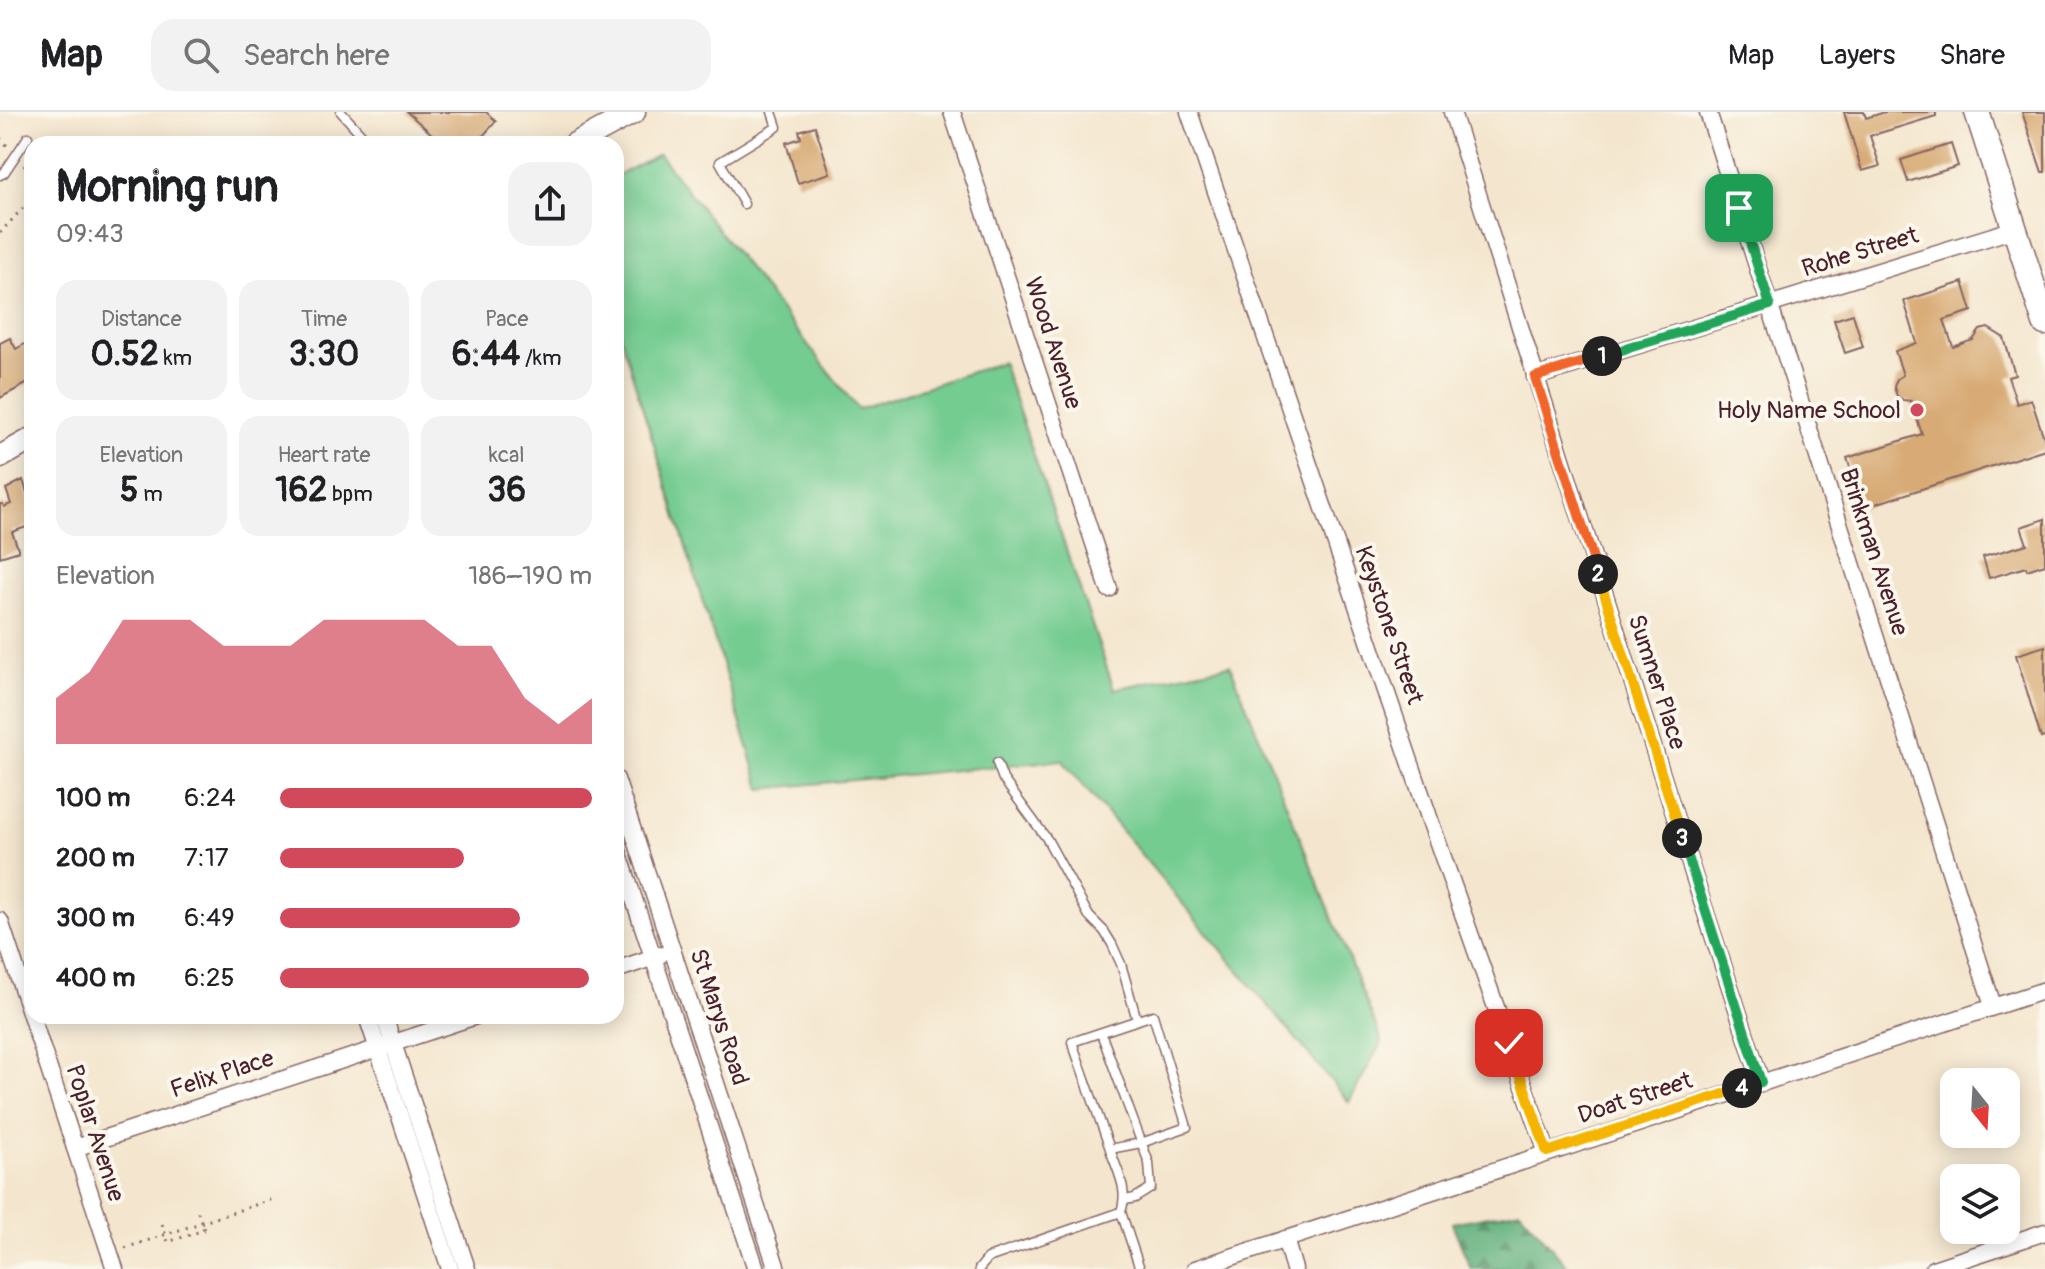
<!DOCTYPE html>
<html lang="en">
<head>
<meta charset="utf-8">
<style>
  :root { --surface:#fff; --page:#f2f2f2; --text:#202124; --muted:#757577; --line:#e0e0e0; --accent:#d1495b }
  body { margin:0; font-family:Pangolin,sans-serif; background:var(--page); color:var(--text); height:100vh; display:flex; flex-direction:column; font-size:30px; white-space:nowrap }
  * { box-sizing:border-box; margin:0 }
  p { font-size:26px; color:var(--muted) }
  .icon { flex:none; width:44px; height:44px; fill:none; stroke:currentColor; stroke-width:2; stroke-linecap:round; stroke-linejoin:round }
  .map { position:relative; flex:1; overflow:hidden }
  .panel { position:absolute; left:24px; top:24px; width:600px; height:888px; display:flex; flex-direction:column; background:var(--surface); border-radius:24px; box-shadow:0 4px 20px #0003 }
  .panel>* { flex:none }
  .needle { width:52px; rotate:162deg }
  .controls { position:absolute; left:1940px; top:956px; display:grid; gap:16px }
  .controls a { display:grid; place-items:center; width:80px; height:80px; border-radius:16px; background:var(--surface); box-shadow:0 4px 20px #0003; font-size:40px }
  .pin { position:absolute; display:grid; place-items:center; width:68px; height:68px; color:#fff; margin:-34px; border-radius:16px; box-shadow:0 4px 12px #0006 }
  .km { position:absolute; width:40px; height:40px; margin:-20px; border-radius:50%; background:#222; color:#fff; font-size:22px; line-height:40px; text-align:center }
  .round { display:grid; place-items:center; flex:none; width:84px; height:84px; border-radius:24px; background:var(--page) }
  .headline { display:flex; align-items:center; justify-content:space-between; height:136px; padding:0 32px }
  h1 { font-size:44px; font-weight:800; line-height:60px }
  .metrics { display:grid; grid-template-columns:repeat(3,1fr); gap:12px; height:136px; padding:8px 32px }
  .metrics div { display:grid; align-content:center; border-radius:20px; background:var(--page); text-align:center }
  .metrics b { font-size:34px; font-weight:800 }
  .metrics small { font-size:22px; font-weight:400 }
  .metrics p { font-size:22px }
  .chart { height:224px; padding:16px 32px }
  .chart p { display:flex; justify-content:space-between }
  .chart svg { width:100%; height:144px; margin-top:8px; fill:var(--accent); opacity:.7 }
  ul { padding:0 32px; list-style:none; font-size:26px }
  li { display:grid; grid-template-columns:128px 96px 1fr; align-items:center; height:60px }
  li i { height:20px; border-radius:10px; background:var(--accent) }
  header { display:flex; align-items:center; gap:48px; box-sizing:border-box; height:112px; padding:0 40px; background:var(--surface); border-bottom:2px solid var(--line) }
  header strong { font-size:38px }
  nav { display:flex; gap:44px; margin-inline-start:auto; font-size:28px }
  .search { width:560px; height:72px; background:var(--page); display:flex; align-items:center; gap:20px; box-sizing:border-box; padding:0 28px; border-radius:24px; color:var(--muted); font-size:30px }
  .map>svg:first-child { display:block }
  .green { fill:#75cc91; stroke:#60765e; stroke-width:2 }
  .forest { fill:url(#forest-firs); stroke:#556853; stroke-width:2 }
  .building { fill:#d8aa74 }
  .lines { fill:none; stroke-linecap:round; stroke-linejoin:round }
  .service-casing { stroke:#866564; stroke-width:11 }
  .minor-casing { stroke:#866564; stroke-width:19 }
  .secondary-casing { stroke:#866564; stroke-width:25 }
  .primary-casing { stroke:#866564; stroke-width:27 }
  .path { stroke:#866564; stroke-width:3; stroke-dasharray:2 6; stroke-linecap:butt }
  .service { stroke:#fff; stroke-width:8 }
  .minor { stroke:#fff; stroke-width:16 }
  .secondary { stroke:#fff; stroke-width:22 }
  .primary { stroke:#fff; stroke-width:24 }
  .split-1-casing { stroke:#fff; stroke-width:16 }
  .split-2-casing { stroke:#fff; stroke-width:16 }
  .split-3-casing { stroke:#fff; stroke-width:16 }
  .split-4-casing { stroke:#fff; stroke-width:16 }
  .split-5-casing { stroke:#fff; stroke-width:16 }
  .split-1 { stroke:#22a559; stroke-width:10 }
  .split-2 { stroke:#f0652b; stroke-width:10 }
  .split-3 { stroke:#f5b400; stroke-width:10 }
  .split-4 { stroke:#22a559; stroke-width:10 }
  .split-5 { stroke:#f5b400; stroke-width:10 }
  .poi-dot { fill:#d1495b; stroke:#fbf7ec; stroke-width:3 }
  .labels { text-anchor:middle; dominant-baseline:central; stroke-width:8; stroke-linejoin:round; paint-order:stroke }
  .street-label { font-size:24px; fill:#4a1f2b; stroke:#fbf7ec }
  .poi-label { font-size:24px; fill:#4a1f2b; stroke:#fbf7ec; text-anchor:end }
</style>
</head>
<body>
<header>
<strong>Map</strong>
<div class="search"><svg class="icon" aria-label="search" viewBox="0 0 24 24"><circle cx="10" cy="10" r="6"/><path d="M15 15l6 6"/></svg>Search here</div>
<nav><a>Map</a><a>Layers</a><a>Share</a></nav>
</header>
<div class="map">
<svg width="2045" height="1157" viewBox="0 0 2045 1157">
  <defs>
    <pattern id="forest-firs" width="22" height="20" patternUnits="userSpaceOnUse" patternTransform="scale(2)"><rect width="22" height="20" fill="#60b07b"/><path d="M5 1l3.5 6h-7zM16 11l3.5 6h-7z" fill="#518f65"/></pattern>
  </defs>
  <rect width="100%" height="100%" fill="#fbf7ec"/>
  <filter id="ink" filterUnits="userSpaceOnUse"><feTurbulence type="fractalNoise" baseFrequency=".0125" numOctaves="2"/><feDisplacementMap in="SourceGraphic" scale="16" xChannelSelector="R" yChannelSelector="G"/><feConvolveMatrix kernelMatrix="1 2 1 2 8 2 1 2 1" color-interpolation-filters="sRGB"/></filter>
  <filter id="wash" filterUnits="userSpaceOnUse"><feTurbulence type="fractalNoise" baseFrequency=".006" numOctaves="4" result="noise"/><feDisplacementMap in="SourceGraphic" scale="32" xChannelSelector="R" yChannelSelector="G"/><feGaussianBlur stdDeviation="1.8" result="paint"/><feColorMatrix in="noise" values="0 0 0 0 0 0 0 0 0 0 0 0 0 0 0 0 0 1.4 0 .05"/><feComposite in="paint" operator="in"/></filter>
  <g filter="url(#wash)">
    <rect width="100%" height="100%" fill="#f4e6ce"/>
    <polygon class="green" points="659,42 858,297 1002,250 1114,577 1230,553 1382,929 1349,990 1062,648 761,677 616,210 616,64"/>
    <polygon class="forest" points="1520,1098 1570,1157 1471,1157 1452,1111"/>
    <g id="blocks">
      <g class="building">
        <polygon points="407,0 486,0 496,9 476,32 443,32"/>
        <polygon points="1844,0 1864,0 1866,6 1885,0 1936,0 1936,4 1870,24 1880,54 1862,59"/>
        <polygon points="2022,0 2045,0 2045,60 2042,60"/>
        <polygon points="815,14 830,61 798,71 786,31 801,26 799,19"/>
        <polygon points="1951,32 1958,54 1908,70 1901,48"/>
        <polygon points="1963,170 1972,199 1944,208 1953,235 1973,228 1980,218 1988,216 2004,226 2015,263 2008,265 2017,292 2031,287 2045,329 2045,337 1863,396 1847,346 1922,322 1911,289 1903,288 1897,284 1894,275 1897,267 1903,263 1895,239 1917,231 1904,189"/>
        <polygon points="1853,202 1863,235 1845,241 1834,208"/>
        <polygon points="10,226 16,237 32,228 32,269 0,286 0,231"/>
        <polygon points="23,368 32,396 32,413 12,420 19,439 0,445 0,392 3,392 4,395 11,392 6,377"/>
        <polygon points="2045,407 2045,452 2027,458 2026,455 1989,466 1983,445 2027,432 2021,415"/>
        <polygon points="2045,534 2045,625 2041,626 2016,543"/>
      </g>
    </g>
  </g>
  <g filter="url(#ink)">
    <use href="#blocks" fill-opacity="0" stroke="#866564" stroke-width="2"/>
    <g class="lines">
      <g class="service-casing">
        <g id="service">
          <polyline points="341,0 370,32"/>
          <polyline points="0,63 4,61 28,25"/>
          <polyline points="744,92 720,50 777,15 772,0"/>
          <polyline points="997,651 1003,667 1047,727 1089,804 1104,819 1112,832 1121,852 1137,908"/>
          <polyline points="1101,921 1149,1051 1151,1076 1135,1086 1125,1088"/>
          <path d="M1110,1037L1072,930L1153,903L1187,1015L1141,1031L1110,1037C1117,1059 1129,1077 1121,1100"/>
          <polyline points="979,1157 988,1146 1121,1100 1140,1157"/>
        </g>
      </g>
      <g class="minor-casing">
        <g id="minor">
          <polyline points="952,0 1109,477"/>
          <polyline points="1189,0 1432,714 1547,1040"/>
          <polyline points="1452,0 1700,783 1761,970"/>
          <polyline points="1708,0 1993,894"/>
          <polyline points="1535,265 2015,117"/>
          <polyline points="616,667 777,1157"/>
          <polyline points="616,733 756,1157"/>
          <polyline points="0,809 115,1157"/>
          <polyline points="616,858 660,843"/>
          <polyline points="367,904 450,1157"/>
          <polyline points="384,904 467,1157"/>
          <polyline points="75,1036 476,904"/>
          <polyline points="1285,1127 1294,1157"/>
          <polyline points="1195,1157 2045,878"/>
          <polyline points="1933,1157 2045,1120"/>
        </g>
      </g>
      <g class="secondary-casing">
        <g id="secondary">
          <polyline points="575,32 634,0"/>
          <polyline points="0,345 32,327"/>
        </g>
      </g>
      <g class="primary-casing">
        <polyline id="primary" points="1977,0 2045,211"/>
      </g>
      <g class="path">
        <polyline points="0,26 8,35"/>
        <polyline points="24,53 32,64"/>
        <polyline points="0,121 32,86"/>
        <polyline points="198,1100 205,1121"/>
        <polyline points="162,1112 168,1130 204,1118"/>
        <polyline points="125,1136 276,1086"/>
      </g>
      <use href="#service" class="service"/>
      <use href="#minor" class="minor"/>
      <use href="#secondary" class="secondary"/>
      <use href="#primary" class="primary"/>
    </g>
  </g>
  <g class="lines" filter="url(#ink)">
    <g class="split-1-casing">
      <polyline id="split-1" points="1602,244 1770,193 1739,96"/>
    </g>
    <g class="split-2-casing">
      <polyline id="split-2" points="1598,462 1535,265 1602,244"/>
    </g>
    <g class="split-3-casing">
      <polyline id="split-3" points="1598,462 1682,726"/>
    </g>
    <g class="split-4-casing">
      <polyline id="split-4" points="1682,726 1761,970 1742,976"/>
    </g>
    <g class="split-5-casing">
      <polyline id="split-5" points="1509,931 1547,1040 1742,976"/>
    </g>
    <use href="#split-1" class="split-1"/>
    <use href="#split-2" class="split-2"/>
    <use href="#split-3" class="split-3"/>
    <use href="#split-4" class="split-4"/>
    <use href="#split-5" class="split-5"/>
  </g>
  <circle class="poi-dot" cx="1917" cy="298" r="8"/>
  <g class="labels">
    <g class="street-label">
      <text transform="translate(1860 140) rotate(-17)">Rohe Street</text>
      <text transform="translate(1053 231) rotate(72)">Wood Avenue</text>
      <text transform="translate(1874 440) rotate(72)">Brinkman Avenue</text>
      <text transform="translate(1389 513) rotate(71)">Keystone Street</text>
      <text transform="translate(1657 570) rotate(72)">Sumner Place</text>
      <text transform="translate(719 905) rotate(72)">St Marys Road</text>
      <text transform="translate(222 962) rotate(-18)">Felix Place</text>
      <text transform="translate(1635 986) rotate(-18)">Doat Street</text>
      <text transform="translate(95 1021) rotate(72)">Poplar Avenue</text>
    </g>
    <g class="poi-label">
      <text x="1901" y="298">Holy Name School</text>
    </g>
  </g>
</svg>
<div class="controls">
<a><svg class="needle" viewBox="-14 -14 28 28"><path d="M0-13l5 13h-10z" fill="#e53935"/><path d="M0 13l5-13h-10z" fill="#757577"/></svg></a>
<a><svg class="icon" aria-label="layers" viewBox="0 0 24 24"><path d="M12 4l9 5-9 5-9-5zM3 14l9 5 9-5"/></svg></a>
</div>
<div class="pin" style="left:1739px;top:96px;background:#1e9e55"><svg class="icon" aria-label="arrive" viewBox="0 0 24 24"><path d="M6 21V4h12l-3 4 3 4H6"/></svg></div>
<div class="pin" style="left:1509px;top:931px;background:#d93025"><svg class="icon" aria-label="check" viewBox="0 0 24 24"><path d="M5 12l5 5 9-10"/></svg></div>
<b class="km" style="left:1602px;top:244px">1</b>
<b class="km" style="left:1598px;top:462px">2</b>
<b class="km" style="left:1682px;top:726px">3</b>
<b class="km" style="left:1742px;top:976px">4</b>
<section class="panel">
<div class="headline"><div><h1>Morning run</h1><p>09:43</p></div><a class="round"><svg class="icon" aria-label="share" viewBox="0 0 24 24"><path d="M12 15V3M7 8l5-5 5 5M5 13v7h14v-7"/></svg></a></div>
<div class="metrics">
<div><p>Distance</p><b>0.52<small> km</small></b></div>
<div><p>Time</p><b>3:30</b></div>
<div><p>Pace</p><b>6:44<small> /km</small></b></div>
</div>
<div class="metrics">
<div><p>Elevation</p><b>5<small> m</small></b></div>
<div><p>Heart rate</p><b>162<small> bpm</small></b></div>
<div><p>kcal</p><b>36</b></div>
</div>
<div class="chart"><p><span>Elevation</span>186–190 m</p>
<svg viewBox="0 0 160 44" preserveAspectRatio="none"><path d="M0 44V30L10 22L20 6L30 6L40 6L50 14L60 14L70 14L80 6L90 6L100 6L110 6L120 14L130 14L140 30L150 38L160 30V44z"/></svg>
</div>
<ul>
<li><b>100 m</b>6:24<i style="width:100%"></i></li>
<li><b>200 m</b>7:17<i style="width:59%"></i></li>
<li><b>300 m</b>6:49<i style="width:77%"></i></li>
<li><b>400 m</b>6:25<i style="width:99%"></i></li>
</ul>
</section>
</div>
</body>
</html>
